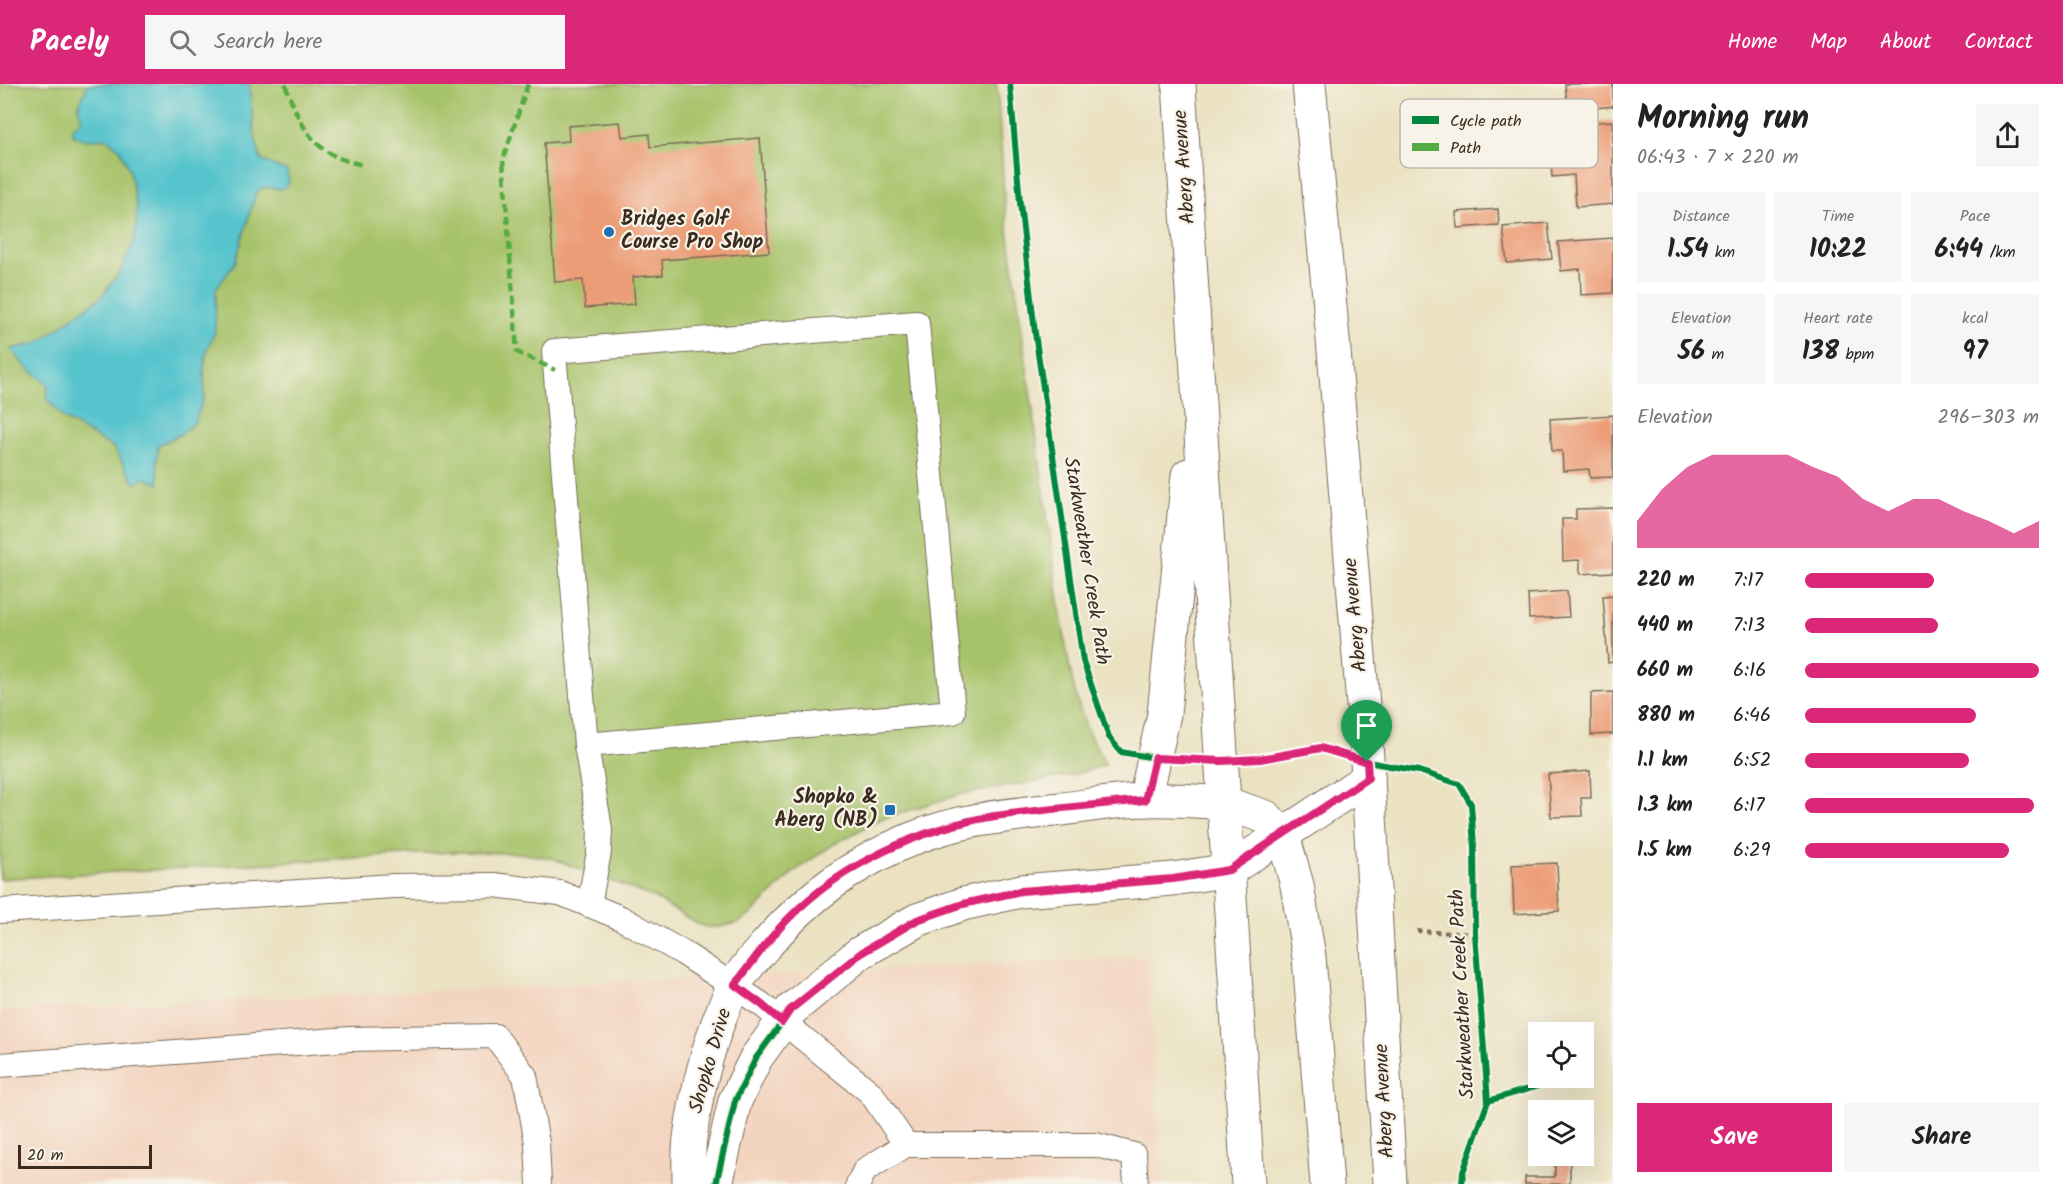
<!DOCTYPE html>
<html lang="en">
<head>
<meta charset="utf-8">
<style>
  :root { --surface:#fff; --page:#f6f6f6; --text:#222; --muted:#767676; --accent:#db2777 }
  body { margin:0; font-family:Kalam,sans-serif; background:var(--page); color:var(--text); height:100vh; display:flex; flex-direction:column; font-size:22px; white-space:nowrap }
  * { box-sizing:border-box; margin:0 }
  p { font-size:20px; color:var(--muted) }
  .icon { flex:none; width:33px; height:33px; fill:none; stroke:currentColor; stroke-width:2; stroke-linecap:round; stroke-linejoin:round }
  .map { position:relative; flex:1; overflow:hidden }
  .details { display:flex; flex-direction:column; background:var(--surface); width:450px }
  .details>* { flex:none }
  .controls { position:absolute; left:1528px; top:938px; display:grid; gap:12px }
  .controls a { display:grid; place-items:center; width:66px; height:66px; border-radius:0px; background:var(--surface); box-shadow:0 6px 24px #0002; font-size:30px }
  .scale { position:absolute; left:18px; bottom:15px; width:134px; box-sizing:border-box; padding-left:6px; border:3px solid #3b2a1e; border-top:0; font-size:16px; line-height:21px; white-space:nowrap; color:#3b2a1e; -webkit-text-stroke:4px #f7f3e8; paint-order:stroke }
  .pin { position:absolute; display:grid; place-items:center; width:51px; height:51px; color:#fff; margin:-62px -26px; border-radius:50% 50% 50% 0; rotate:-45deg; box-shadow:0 0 6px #0007 }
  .pin .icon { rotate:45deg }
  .round { display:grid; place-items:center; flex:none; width:63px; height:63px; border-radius:0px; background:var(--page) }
  .summary { display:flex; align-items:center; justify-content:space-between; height:102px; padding:0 24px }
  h1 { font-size:33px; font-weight:700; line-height:45px }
  .metrics { display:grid; grid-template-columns:repeat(3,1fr); gap:9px; height:102px; padding:6px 24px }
  .metrics div { display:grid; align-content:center; border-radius:0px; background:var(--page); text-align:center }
  .metrics b { font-size:26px; font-weight:700 }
  .metrics small { font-size:16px; font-weight:400 }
  .metrics p { font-size:16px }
  .chart { height:168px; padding:12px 24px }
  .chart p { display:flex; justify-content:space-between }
  .chart svg { width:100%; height:108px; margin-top:6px; fill:var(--accent); opacity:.7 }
  .primary-button { display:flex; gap:12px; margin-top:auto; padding:12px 24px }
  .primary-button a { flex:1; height:69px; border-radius:0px; background:var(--accent); color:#fff; font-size:24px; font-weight:700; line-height:69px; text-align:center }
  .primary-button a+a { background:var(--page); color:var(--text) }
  ul { padding:0 24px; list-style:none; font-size:20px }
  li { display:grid; grid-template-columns:96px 72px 1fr; align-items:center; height:45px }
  li i { height:15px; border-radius:8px; background:var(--accent) }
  header { display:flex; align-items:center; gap:36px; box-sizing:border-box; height:84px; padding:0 30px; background:var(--accent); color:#fff }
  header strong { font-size:28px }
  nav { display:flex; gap:33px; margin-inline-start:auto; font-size:21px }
  .search { width:420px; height:54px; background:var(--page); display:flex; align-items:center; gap:15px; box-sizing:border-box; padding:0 21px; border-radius:0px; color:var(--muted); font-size:22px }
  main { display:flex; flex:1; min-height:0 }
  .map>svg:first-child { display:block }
  .built { fill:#f3d4bf }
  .green { fill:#a7c36a; stroke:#717644; stroke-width:1.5 }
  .water { fill:#57c4cd; stroke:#497776; stroke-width:1.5 }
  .building { fill:#ec9d77 }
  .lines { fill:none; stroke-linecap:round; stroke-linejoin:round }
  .service-casing { stroke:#796a57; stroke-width:26 }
  .minor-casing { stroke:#796a57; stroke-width:35 }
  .primary-casing { stroke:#796a57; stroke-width:35 }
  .path { stroke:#796a57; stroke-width:4; stroke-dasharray:4.5 4.5; stroke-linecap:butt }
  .service { stroke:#fff; stroke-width:24 }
  .minor { stroke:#fff; stroke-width:33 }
  .primary { stroke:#fff; stroke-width:33 }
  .quiet { stroke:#55ab43; stroke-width:4.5; stroke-dasharray:9 4.5; stroke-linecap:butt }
  .cycleway-casing { stroke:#f7f3e8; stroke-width:10 }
  .cycleway { stroke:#00873e; stroke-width:6 }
  .route-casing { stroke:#fff; stroke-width:12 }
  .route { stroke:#db2777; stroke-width:8 }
  .poi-dot { fill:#1f6fb2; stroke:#f7f3e8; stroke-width:2 }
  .labels { text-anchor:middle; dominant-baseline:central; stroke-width:4.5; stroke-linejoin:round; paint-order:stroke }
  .street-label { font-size:20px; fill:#3b2a1e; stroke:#f7f3e8 }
  .poi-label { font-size:20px; font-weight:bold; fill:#3b2a1e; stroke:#f7f3e8; text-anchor:start }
  .key { fill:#f7f3e8; stroke:#bfb7ab; stroke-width:1.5 }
  .key-label { font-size:16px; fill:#3b2a1e }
</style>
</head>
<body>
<header>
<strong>Pacely</strong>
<div class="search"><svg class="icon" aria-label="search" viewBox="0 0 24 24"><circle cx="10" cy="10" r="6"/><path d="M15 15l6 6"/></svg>Search here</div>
<nav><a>Home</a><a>Map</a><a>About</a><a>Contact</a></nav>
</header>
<main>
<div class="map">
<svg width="1613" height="1100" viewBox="0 0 1613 1100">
  <rect width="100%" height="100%" fill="#f7f3e8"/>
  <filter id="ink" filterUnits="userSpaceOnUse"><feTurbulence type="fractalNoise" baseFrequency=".0167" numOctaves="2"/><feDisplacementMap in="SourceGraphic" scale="12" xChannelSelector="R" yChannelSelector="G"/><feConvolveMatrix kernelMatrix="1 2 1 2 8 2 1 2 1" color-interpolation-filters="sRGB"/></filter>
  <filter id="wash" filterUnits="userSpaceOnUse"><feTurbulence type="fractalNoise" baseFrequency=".008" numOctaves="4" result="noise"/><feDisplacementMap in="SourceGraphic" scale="24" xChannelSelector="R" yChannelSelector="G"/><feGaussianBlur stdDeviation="1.35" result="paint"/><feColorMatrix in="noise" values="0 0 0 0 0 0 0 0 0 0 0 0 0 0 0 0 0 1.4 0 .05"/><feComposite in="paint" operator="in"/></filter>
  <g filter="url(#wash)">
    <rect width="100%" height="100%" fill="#ebe2c2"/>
    <polygon class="built" points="1147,873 1163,1100 0,1100 0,927"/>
    <path class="green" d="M0,0H997L1005,124L1060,525C1067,567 1072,613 1090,652C1095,662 1101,671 1106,681L1071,691L958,711L881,735L834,760L795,787L749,832L738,839L719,843H706L696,839L653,813L551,774L518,769L453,768L0,795Z"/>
    <polygon class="water" points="88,0 249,0 255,54 261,76 287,87 289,99 282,105 263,103 256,109 235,179 216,205 215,248 207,265 204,283 204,313 195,338 181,350 158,361 157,379 159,400 145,394 135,400 113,363 64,335 47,315 48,301 24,281 11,265 38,259 102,212 121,187 135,154 137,124 130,88 120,65 105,54 87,56 74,52 71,45 82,36 78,23"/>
    <g id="blocks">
      <g class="building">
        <polygon points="1565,0 1613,0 1613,22 1568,27"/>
        <polygon points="1613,37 1613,120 1576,123 1574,91 1552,93 1548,42"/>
        <polygon points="620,38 622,53 649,50 650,63 760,54 769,168 662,176 663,191 633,193 635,220 585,224 583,196 555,198 544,59 569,57 568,42"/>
        <polygon points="1498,125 1499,141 1457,144 1456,128"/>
        <polygon points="1548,139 1552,175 1507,179 1503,143"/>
        <polygon points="1613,154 1613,209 1581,211 1580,185 1561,187 1558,158"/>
        <polygon points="1613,331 1613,393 1590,394 1589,385 1563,387 1562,367 1552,367 1550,335"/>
        <polygon points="1613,424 1613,488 1580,490 1580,476 1563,477 1562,435 1576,435 1576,425"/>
        <polygon points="1567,507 1569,533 1529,535 1528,510"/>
        <polygon points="1613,511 1613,578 1608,579 1603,512"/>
        <polygon points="1613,608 1613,650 1591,651 1591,609"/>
        <polygon points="1590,687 1591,714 1581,714 1582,732 1551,733 1548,690"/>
        <polygon points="1557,779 1559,827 1514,830 1512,781"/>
        <polygon points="1570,1075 1570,1100 1525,1100 1525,1093 1555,1093 1555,1076"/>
      </g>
    </g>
  </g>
  <g filter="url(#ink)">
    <use href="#blocks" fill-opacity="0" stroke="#796a57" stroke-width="1.5"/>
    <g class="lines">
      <g class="service-casing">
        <g id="service">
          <polyline points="586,661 953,628 917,239 554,267 586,661 600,745 599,768 589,821"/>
          <polyline points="0,827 394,802 494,801 560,809 621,834 683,869 761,920 871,1009 906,1061"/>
          <polyline points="0,981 350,955 495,952 525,992 537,1059 539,1100"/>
          <polyline points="858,1100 865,1086 906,1061 1096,1061 1134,1071 1136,1100"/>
        </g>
      </g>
      <g class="minor-casing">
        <g id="minor">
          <path d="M689,1100C689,1085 688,1069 690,1054C696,1007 712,944 734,902C742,888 754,874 765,862C807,813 853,779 914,754C961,735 1011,731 1061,725C1089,722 1118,716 1147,716C1173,715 1198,717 1224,719"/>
          <polyline points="716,1100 735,1017 756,974 791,926 860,869 917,836 963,820 1021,807 1173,795 1229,786 1368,694"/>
        </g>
      </g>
      <g class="primary-casing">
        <g id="primary">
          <polyline points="1179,0 1248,1100"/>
          <polyline points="1309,0 1333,255 1366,657 1390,1100"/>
          <polyline points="1145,716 1164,630 1188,391"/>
          <polyline points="1224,719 1266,733 1283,751 1297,801 1309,873 1327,1100"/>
        </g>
      </g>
      <polyline class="path" points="1417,847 1475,850"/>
      <use href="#service" class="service"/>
      <use href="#minor" class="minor"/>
      <use href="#primary" class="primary"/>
      <g class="quiet">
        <path d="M285,0C301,44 314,73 365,81"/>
        <polyline points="528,0 503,76 517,268 555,286"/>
      </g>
      <g class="cycleway-casing">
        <g id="cycleway">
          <polyline points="1010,0 1020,119 1035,249 1083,577 1109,653 1121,668 1155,674 1221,677 1260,674 1321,664 1367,678 1419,687 1459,700 1471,720 1474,762 1475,850 1488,1017 1463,1088 1462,1100"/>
          <polyline points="1488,1017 1568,993"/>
          <polyline points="716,1100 735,1017 756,974 791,926 860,869 917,836 963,820 1021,807 1173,795 1229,786 1368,694"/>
        </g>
      </g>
      <use href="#cycleway" class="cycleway"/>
    </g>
  </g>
  <g class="lines" filter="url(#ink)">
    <g class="route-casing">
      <path id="route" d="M1321,664L1367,678L1368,694L1229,786L1173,795L1021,807L963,820L917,836L861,869L790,926L782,938L761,920L735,901C752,878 769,854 789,834C842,780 921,744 995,732C1045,725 1095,721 1145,716L1155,674L1221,677L1260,675Z"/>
    </g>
    <use href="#route" class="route"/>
  </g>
  <g class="poi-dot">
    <circle cx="609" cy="148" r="6"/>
    <rect x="884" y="720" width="12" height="12" rx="3"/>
  </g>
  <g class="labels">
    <g class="street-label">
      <text transform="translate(1185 83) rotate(-94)">Aberg Avenue</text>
      <text transform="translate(1086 477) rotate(81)">Starkweather Creek Path</text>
      <text transform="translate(1356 531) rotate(-95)">Aberg Avenue</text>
      <text transform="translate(1463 910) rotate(-93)">Starkweather Creek Path</text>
      <text transform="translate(711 977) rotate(-74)">Shopko Drive</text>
      <text transform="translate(1385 1017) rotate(-93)">Aberg Avenue</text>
    </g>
    <g class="poi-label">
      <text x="621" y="136">Bridges Golf<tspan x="621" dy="23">Course Pro Shop</tspan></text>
      <text x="878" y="714" text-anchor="end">Shopko &amp;<tspan x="878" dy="23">Aberg (NB)</tspan></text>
    </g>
  </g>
  <rect x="1400" y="15" width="198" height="69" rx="9" class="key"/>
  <rect x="1412" y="32" width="27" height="8" fill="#00873e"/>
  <rect x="1412" y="59" width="27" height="8" fill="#55ab43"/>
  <g class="key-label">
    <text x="1450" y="42">Cycle path</text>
    <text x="1450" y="69">Path</text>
  </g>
</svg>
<div class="controls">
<a><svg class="icon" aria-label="locate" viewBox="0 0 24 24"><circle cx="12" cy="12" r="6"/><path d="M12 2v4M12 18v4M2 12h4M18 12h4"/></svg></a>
<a><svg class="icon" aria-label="layers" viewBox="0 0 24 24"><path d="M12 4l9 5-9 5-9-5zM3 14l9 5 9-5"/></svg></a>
</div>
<div class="scale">20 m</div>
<div class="pin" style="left:1367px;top:678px;background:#1e9e55"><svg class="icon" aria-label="arrive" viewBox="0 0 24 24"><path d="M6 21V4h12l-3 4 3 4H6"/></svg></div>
</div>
<section class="details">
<div class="summary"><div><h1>Morning run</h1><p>06:43 · 7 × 220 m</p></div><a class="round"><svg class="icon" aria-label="share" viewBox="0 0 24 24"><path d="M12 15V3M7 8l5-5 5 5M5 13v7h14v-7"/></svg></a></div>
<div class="metrics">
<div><p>Distance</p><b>1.54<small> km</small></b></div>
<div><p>Time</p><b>10:22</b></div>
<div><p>Pace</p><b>6:44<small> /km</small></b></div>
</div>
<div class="metrics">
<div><p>Elevation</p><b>56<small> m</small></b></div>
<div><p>Heart rate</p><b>138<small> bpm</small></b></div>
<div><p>kcal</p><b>97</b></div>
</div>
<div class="chart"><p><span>Elevation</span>296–303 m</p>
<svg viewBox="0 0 160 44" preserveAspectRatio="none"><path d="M0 44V33L10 20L20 11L30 6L40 6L50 6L60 6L70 11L80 15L90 24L100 29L110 24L120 24L130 29L140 33L150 38L160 33V44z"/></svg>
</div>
<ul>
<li><b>220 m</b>7:17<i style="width:55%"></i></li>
<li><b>440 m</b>7:13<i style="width:57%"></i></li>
<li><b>660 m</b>6:16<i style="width:100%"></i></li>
<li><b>880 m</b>6:46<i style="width:73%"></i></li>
<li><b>1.1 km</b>6:52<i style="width:70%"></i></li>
<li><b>1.3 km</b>6:17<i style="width:98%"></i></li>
<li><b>1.5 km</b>6:29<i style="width:87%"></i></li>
</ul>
<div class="primary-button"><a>Save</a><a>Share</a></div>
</section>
</main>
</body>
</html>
